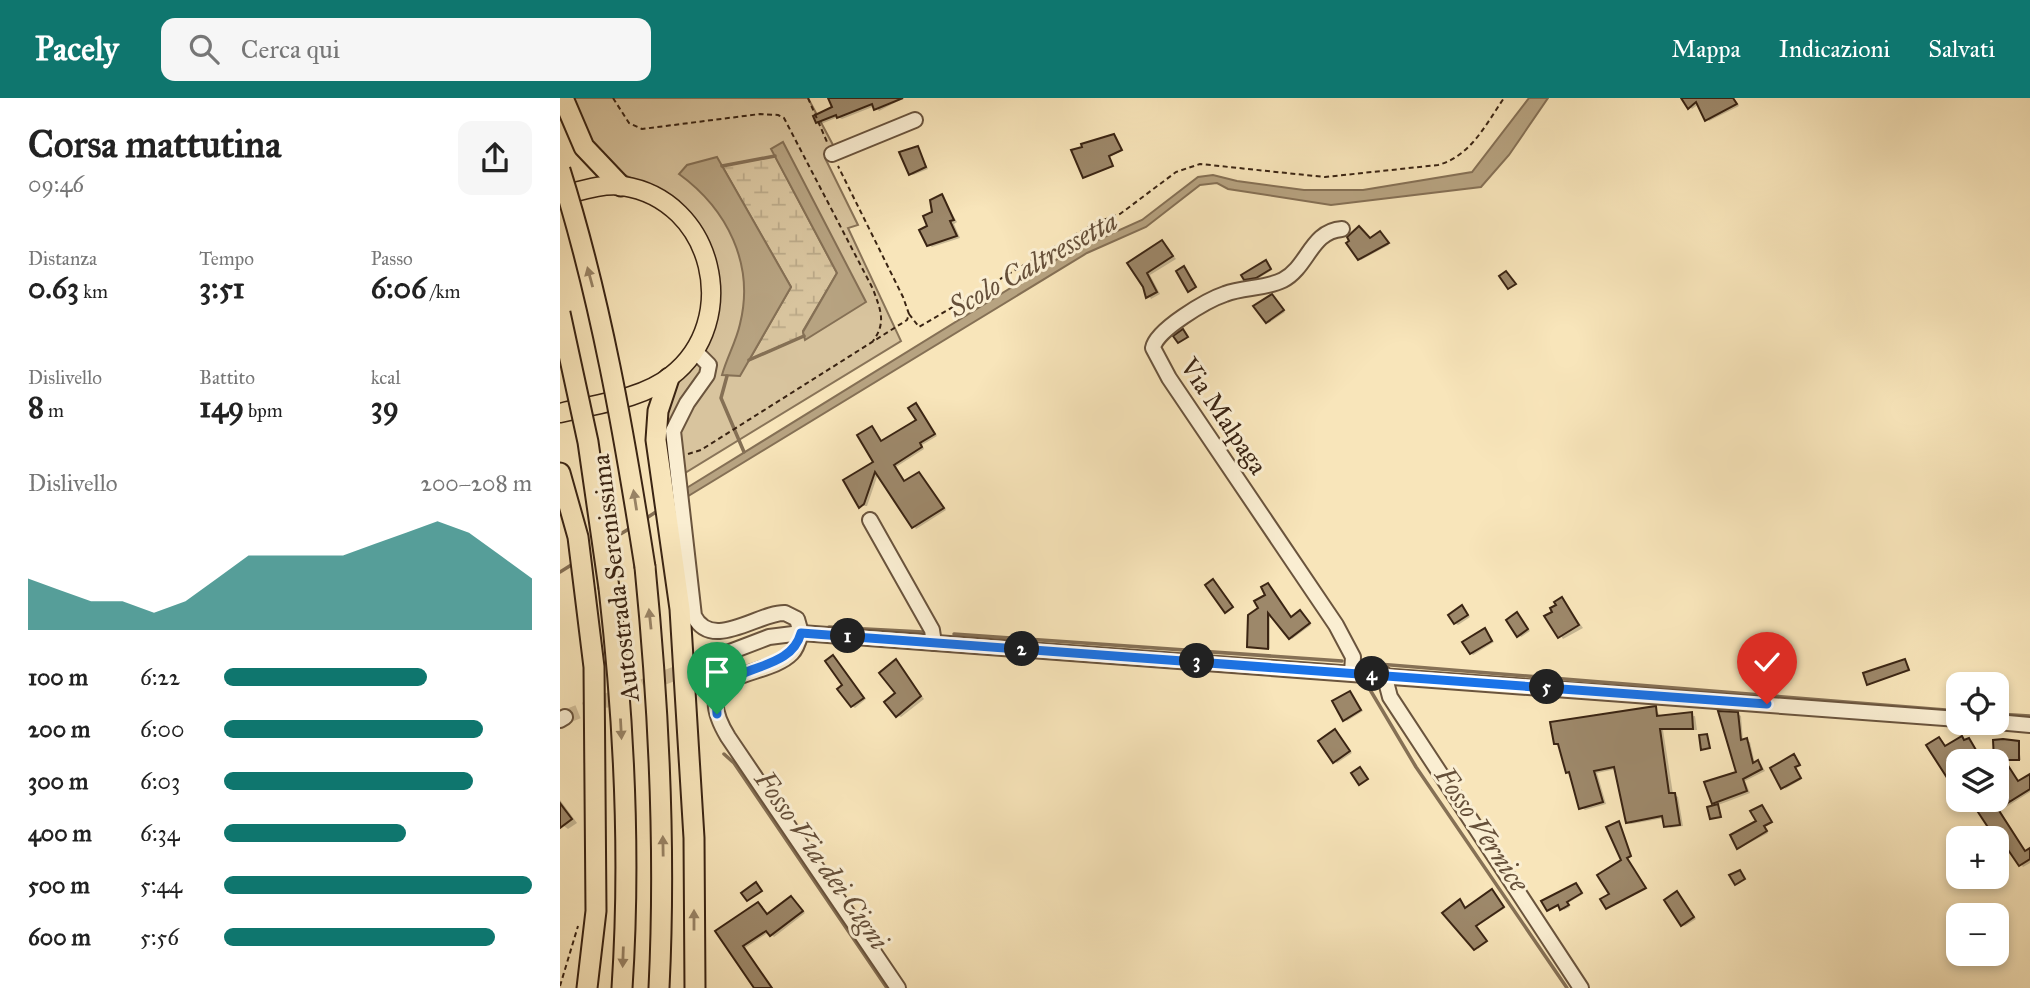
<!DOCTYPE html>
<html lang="it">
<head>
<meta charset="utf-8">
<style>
  :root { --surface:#fff; --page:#f6f6f6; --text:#222; --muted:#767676; --accent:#0f766e }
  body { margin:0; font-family:"IM FELL Great Primer",serif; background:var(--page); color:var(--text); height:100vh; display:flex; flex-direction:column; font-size:26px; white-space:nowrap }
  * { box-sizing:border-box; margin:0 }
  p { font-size:23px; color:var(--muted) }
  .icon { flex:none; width:38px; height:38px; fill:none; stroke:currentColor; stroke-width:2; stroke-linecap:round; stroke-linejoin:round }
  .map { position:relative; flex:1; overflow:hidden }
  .side { display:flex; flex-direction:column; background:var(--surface); width:560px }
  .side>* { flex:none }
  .tools { position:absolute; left:1386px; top:574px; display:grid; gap:14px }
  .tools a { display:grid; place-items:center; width:63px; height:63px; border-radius:14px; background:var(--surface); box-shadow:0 4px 10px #0003; font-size:35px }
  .pin { position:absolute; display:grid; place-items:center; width:60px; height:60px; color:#fff; margin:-72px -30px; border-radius:50% 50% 50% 0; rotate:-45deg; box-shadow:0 0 7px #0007 }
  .pin .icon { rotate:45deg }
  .km { position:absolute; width:35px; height:35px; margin:-18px; border-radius:50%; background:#222; color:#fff; font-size:19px; line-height:35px; text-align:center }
  .round { display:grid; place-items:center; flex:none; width:74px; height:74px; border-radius:14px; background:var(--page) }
  .headline { display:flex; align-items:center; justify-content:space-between; height:119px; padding:0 28px }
  h1 { font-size:38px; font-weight:700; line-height:52px }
  .stats { display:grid; grid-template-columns:repeat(3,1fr); gap:10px; height:119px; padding:7px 28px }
  .stats div { display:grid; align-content:center }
  .stats b { font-size:30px; font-weight:700 }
  .stats small { font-size:19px; font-weight:400 }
  .stats p { font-size:19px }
  .chart { height:196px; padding:14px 28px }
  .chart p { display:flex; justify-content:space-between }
  .chart svg { width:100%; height:126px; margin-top:7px; fill:var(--accent); opacity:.7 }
  ul { padding:0 28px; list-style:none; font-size:23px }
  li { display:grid; grid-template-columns:112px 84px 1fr; align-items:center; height:52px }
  li i { height:18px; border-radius:9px; background:var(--accent) }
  header { display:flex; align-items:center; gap:42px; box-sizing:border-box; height:98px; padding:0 35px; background:var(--accent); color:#fff }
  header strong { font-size:33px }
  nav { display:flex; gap:38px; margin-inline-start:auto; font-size:24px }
  .search { width:490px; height:63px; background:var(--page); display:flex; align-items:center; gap:18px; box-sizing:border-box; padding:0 24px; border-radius:14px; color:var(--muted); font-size:26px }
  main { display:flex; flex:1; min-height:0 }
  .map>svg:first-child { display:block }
  .grass { fill:#d8c49e; stroke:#897458; stroke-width:2 }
  .wetland { fill:url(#wetland-marsh); stroke:#897458; stroke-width:2 }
  .water { fill:#b7a381; stroke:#857055; stroke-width:2 }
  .shadow { fill:#0003 }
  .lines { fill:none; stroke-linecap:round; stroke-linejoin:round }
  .stream { stroke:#857055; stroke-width:3.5 }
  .building { fill:#9d886a; stroke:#3a2413; stroke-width:2 }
  .minor-tunnel { stroke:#d2be99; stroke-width:14; stroke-dasharray:14 7; stroke-linecap:butt }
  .minor-casing { stroke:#6a543d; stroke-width:18 }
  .major-casing { stroke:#3a2413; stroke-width:21 }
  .highway-casing { stroke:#3a2413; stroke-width:23 }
  .path { stroke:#3a2413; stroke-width:2; stroke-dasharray:5 3.5; stroke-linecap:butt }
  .minor { stroke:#faeed2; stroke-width:14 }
  .major { stroke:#f8e5ba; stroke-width:18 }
  .highway { stroke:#f8e5ba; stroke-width:19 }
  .highway-bridge-casing { stroke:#3a2413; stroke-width:23; stroke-linecap:butt }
  .highway-bridge { stroke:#f8e5ba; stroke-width:19 }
  .oneway { fill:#998466 }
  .route-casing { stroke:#fff; stroke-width:14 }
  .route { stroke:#1a73e8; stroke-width:9 }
  .labels { text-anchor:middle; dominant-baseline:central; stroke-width:6; stroke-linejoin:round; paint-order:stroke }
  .street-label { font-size:26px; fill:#3a2413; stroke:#faeed2 }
  .water-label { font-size:28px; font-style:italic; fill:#66503a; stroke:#faeed2 }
</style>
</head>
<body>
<header>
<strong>Pacely</strong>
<div class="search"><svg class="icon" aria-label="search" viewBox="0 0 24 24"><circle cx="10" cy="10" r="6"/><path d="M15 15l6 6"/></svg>Cerca qui</div>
<nav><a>Mappa</a><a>Indicazioni</a><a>Salvati</a></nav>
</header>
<main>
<section class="side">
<div class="headline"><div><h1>Corsa mattutina</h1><p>09:46</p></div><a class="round"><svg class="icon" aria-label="share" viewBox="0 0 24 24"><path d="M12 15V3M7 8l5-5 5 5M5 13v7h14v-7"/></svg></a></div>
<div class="stats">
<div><p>Distanza</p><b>0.63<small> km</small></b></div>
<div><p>Tempo</p><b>3:51</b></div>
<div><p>Passo</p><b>6:06<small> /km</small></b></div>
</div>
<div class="stats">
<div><p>Dislivello</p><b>8<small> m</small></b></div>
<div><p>Battito</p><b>149<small> bpm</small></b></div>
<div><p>kcal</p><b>39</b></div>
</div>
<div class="chart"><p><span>Dislivello</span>200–208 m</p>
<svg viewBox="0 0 160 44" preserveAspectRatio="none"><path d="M0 44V26L10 30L20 34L30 34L40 38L50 34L60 26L70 18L80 18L90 18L100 18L110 14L120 10L130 6L140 10L150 18L160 26V44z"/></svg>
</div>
<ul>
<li><b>100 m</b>6:22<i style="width:66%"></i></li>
<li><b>200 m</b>6:00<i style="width:84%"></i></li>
<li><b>300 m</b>6:03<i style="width:81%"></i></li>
<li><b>400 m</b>6:34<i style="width:59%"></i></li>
<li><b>500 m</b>5:44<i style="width:100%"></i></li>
<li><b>600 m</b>5:56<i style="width:88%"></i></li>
</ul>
</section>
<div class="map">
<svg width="1470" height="890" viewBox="0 0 1470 890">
  <defs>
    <pattern id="wetland-marsh" width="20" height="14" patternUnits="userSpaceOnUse" patternTransform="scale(1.75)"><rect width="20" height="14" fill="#d8c49e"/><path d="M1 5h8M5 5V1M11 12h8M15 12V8" fill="none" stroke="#baa887"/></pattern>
  </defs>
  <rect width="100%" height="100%" fill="#f8e5ba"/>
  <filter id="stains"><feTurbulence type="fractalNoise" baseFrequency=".00286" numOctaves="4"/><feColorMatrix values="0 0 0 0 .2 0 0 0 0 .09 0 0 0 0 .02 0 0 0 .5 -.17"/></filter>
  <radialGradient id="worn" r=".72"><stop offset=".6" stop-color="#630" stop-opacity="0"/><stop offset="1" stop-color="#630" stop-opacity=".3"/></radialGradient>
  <polygon class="grass" points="2,0 248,0 273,47 265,60 298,127 288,130 341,243 102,389 98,343 114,286 142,247 153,165 95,91 45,68"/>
  <polygon class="wetland" points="215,58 277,175 243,233 244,238 189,262 231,189 162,68"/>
  <g class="water">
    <polygon points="969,0 988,0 949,57 921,89 771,107 668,91 657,85 640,87 586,129 527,155 125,400 125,391 504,157 582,122 638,79 653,77 677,83 744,92 803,92 912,74"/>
    <polygon points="223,44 306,204 245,242 243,234 277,175 211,51"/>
    <path d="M157,59L231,189L180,278L162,277C167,259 176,244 180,226C195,166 167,111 119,76L127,67Z"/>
  </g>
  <g class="shadow">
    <polygon points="279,0 342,0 342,1 319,13 315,8 282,21 278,19 261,26 257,24 274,10"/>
    <polygon points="1123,0 1174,0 1179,8 1149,23 1139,6 1132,11"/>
    <polygon points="554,38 562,53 549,59 553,69 524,79 514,53"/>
    <polygon points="358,50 368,71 353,77 350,75"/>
    <polygon points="382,98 397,124 394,126 400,140 372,149 368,146 369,129"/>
    <polygon points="793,134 810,142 822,136 829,147 801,162 788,145"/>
    <polygon points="602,144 616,161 590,177 600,196 591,201 569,165"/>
    <polygon points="706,164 712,172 699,180 685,180"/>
    <polygon points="712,198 725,214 709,225 707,224"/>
    <polygon points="356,307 377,338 362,347 364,351 336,369 346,384 359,376 362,378 386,412 356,431 318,376 307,408 300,408 316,365 312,330 323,344 358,323"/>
    <polygon points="708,487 732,520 742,515 751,527 732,541 710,514 710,551 690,549"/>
    <polygon points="1002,501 1023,530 1003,541 987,519"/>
    <polygon points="902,509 910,519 898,527 895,525"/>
    <polygon points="959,518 970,533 961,539 959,537"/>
    <polygon points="925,532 934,544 913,557 911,555"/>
    <polygon points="274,559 306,601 295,610 292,608"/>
    <polygon points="336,563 364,601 341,619 337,617"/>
    <polygon points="1344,563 1350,573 1309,585"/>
    <polygon points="790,595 803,613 787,623 785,621"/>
    <polygon points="1095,610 1101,619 1135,618 1137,632 1103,632 1113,696 1118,699 1123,728 1110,730 1104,720 1071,726 1067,724 1056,671 1037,675 1046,706 1025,712 1021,709 1011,676 1007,674 1000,648 995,645"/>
    <polygon points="1178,616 1181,618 1183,643 1190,644 1195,666 1201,666 1205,673 1185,683 1190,695 1158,707 1153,705 1178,675"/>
    <polygon points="776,633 792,655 777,665 774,663"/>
    <polygon points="1402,640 1411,644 1421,661 1398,663 1398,685 1395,687 1369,648 1379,641 1386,649"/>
    <polygon points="1458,645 1461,662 1436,661"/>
    <polygon points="1236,660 1241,668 1236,670 1242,681 1225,691"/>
    <polygon points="1449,671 1460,684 1470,679 1470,694 1440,713 1466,754 1470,755 1470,765 1463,769 1445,745 1440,744 1414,704 1437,702 1437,679"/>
    <polygon points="0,702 17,725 8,731 0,725"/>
    <polygon points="1202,709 1212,725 1205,729 1208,735 1180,750 1199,724"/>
    <polygon points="1060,726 1071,759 1067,761 1085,791 1049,810 1063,763"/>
    <polygon points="1016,787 1023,796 1008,805 1010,809 1004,812 1000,807 988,812"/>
    <polygon points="934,794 945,810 916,829 927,844 918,851 900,803 906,811"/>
    <polygon points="1117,795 1136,821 1125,828 1122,827"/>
    <polygon points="231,800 245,815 214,839 209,834 185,850 212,890 196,890 158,834 198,806 208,818"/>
  </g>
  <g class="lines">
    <g class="stream">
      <polyline points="162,68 215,58"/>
      <polyline points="189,262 244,238"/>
      <polyline points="167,278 161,300 184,354"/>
      <polyline points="85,421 99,412"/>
      <polyline points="49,443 72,429"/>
      <polyline points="0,474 16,464"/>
      <polyline points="269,529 363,534"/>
      <polyline points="394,536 782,563"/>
      <polyline points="806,565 1398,613"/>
      <polyline points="809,590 856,669 1007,890"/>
      <polyline points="1437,616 1470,618"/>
      <polyline points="164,656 174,665 327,890"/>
    </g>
  </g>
  <g class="building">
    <polygon points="268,0 343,0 314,12 312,6 277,20 276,17 256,25 253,18 272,9"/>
    <polygon points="1121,0 1173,0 1177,6 1145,23 1136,4 1128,11"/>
    <polygon points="554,36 562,52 549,58 553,68 523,80 511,52 522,49 521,46"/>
    <polygon points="358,48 366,69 349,77 339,54"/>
    <polygon points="382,96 394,122 390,123 397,138 367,148 359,132 367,128 363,118 372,114 370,102"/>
    <polygon points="799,128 810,140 820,133 829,145 798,162 786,145 789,143 787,139"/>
    <polygon points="602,142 613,158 587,175 597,194 586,200 583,189 567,165"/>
    <polygon points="706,162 711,171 696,180 684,182 681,177"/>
    <polygon points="624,168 636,189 628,194 616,173"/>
    <polygon points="946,173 956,186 948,191 939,178"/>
    <polygon points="712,196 724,212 706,225 693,208"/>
    <polygon points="623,231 628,239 618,245 613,238"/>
    <polygon points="356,305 375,336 360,345 362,349 334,367 344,383 359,374 384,410 352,430 315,374 304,406 299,410 283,382 313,364 297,337 312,328 321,343 356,322 348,310"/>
    <polygon points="653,481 673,509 665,515 645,487"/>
    <polygon points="708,485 731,519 740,512 750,525 729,541 708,515 708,551 687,549 688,517 698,510 694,503 705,497 701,489"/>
    <polygon points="1002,499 1019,527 998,540 984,518 992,514 990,510 996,507 994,504"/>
    <polygon points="902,507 908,517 894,526 888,517"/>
    <polygon points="957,514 968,531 957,539 946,522"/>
    <polygon points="925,530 932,543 910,556 902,544"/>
    <polygon points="273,557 304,600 291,609 277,591 282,587 265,563"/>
    <polygon points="336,561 361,598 336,619 324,604 335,595 319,575"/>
    <polygon points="1345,561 1349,572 1307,587 1303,575"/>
    <polygon points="790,593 801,612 783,623 772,603"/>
    <polygon points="1096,608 1097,618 1132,614 1133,631 1100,631 1109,695 1115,695 1120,727 1104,729 1102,718 1066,725 1054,669 1034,673 1043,704 1019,711 1009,674 1006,675 998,646 994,646 990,624"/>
    <polygon points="1158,613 1178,614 1181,642 1187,640 1193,665 1198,662 1202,671 1183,681 1187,693 1152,706 1144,684 1176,674"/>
    <polygon points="775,631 790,653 773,665 758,643"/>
    <polygon points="1147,636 1150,650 1141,652 1139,637"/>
    <polygon points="1402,638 1404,642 1409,640 1420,659 1413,663 1388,663 1398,679 1391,686 1366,647 1379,639 1385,648"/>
    <polygon points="1443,641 1459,643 1459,662 1434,662 1433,642"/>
    <polygon points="1234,656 1240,667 1235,669 1241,680 1221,691 1210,670"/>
    <polygon points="800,669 808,681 799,687 791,675"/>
    <polygon points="1449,669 1458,683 1470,676 1470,691 1438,711 1465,753 1470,750 1470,761 1459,768 1442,743 1439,746 1410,702 1448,702 1437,683 1437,677"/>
    <polygon points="0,705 12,721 0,730"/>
    <polygon points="1158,706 1161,719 1150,721 1147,709"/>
    <polygon points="1202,707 1212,724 1204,728 1207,733 1177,751 1170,737 1196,723 1190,713"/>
    <polygon points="1059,723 1071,758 1067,760 1086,790 1046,811 1040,801 1049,796 1037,777 1061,762 1046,729"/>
    <polygon points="1180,772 1185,781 1175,787 1169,777"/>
    <polygon points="196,784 202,793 187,803 181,795"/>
    <polygon points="1016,785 1022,795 1007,804 1009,807 1000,812 998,807 987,813 981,803"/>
    <polygon points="932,791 944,809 916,828 927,843 914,852 882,815 900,801 905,810"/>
    <polygon points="1117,793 1134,819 1121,828 1104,802"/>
    <polygon points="231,798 243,813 210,838 206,833 183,848 212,890 194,890 155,833 198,804 207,816"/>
  </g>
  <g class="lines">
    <polyline class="minor-tunnel" points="5,619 154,560"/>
    <g class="minor-casing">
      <g id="minor">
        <polyline points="272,56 355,22"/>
        <path d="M782,131C751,133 748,169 723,182C705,191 683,189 665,196C647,202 596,232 593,250L609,280L776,527L793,559L792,574"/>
        <path d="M135,253L149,267L147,277L127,305L113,333L134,518C152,554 199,514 225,515L237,521L241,535C239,542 237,550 232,555C205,583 125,568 168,639L338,890"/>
        <polyline points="310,422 372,532 374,545"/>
        <polyline points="154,560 209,539 241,535 1398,621"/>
        <polyline points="824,576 830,599 1021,890"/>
        <polyline points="0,622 5,619"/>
        <polyline points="1437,624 1470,627"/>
      </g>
    </g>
    <g class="major-casing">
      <path id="major" d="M0,98C20,93 43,85 63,88C154,102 182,223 111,278C82,301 36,306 0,315"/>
    </g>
    <g class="highway-casing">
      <g id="highway">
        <polyline points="3,0 24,49 61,88"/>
        <polyline points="109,280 98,313 96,342 120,511 134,740 135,890"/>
        <polyline points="0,375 18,439 34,569 36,813 27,890"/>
        <path d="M85,469C99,610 106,749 99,890"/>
        <path d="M49,490C64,622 71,757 62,890"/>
      </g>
    </g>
    <g class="path">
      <path d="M53,0L69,25L82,31L200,16L218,17L224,20L313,191C320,211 327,224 313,243"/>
      <polyline points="248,0 267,44"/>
      <path d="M349,216L359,229L535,125L560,116L616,74L640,66L765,79L878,67C911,58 926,26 944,0"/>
      <polyline points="128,356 141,352 347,222 349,216 343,199 278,68"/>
      <polyline points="0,888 18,828"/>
    </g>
    <use href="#minor" class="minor"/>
    <use href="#major" class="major"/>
    <use href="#highway" class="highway"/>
    <g class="highway-bridge-casing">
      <g id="highway-bridge">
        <path d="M0,72C41,202 64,335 85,469"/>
        <polyline points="0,215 28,344 49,490"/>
      </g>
    </g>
    <use href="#highway-bridge" class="highway-bridge"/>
  </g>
  <defs><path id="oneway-solid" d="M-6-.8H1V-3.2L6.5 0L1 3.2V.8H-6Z" transform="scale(1.75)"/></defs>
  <g class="oneway">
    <use href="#oneway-solid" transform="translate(30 179) rotate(-105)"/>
    <use href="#oneway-solid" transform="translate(75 402) rotate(-99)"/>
    <use href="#oneway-solid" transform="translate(90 521) rotate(-96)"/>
    <use href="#oneway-solid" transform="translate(61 631) rotate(87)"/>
    <use href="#oneway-solid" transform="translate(103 748) rotate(-91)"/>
    <use href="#oneway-solid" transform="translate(134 822) rotate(-90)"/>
    <use href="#oneway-solid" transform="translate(63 859) rotate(92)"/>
  </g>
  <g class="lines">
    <g class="route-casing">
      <path id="route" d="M157,616C152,559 228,582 241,535L1207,606"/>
    </g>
    <use href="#route" class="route"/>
  </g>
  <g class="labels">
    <g class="street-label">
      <text transform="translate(664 318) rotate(56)">Via Malpaga</text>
      <text transform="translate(55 480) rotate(-97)">Autostrada Serenissima</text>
    </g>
    <g class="water-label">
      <text transform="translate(473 166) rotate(-29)">Scolo Caltressetta</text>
      <text transform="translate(922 731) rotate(56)">Fosso Vernice</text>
      <text transform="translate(262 762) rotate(55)">Fosso Via dei Cigni</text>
    </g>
  </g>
  <rect width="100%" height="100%" filter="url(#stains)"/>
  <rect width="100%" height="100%" fill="url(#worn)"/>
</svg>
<div class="tools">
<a><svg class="icon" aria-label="locate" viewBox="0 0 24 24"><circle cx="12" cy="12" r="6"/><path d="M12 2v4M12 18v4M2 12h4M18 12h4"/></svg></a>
<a><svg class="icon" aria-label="layers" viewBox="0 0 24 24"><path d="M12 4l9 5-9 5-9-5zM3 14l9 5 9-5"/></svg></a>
<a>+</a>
<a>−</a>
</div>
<div class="pin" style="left:157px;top:616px;background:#1e9e55"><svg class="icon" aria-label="arrive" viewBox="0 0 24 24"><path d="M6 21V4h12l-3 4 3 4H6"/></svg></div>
<div class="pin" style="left:1207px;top:606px;background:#d93025"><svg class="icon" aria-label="check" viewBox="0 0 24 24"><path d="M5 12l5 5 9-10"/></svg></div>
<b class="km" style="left:288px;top:538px">1</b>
<b class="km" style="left:462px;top:551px">2</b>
<b class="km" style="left:637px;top:563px">3</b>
<b class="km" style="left:812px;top:576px">4</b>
<b class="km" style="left:987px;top:589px">5</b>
</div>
</main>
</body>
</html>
